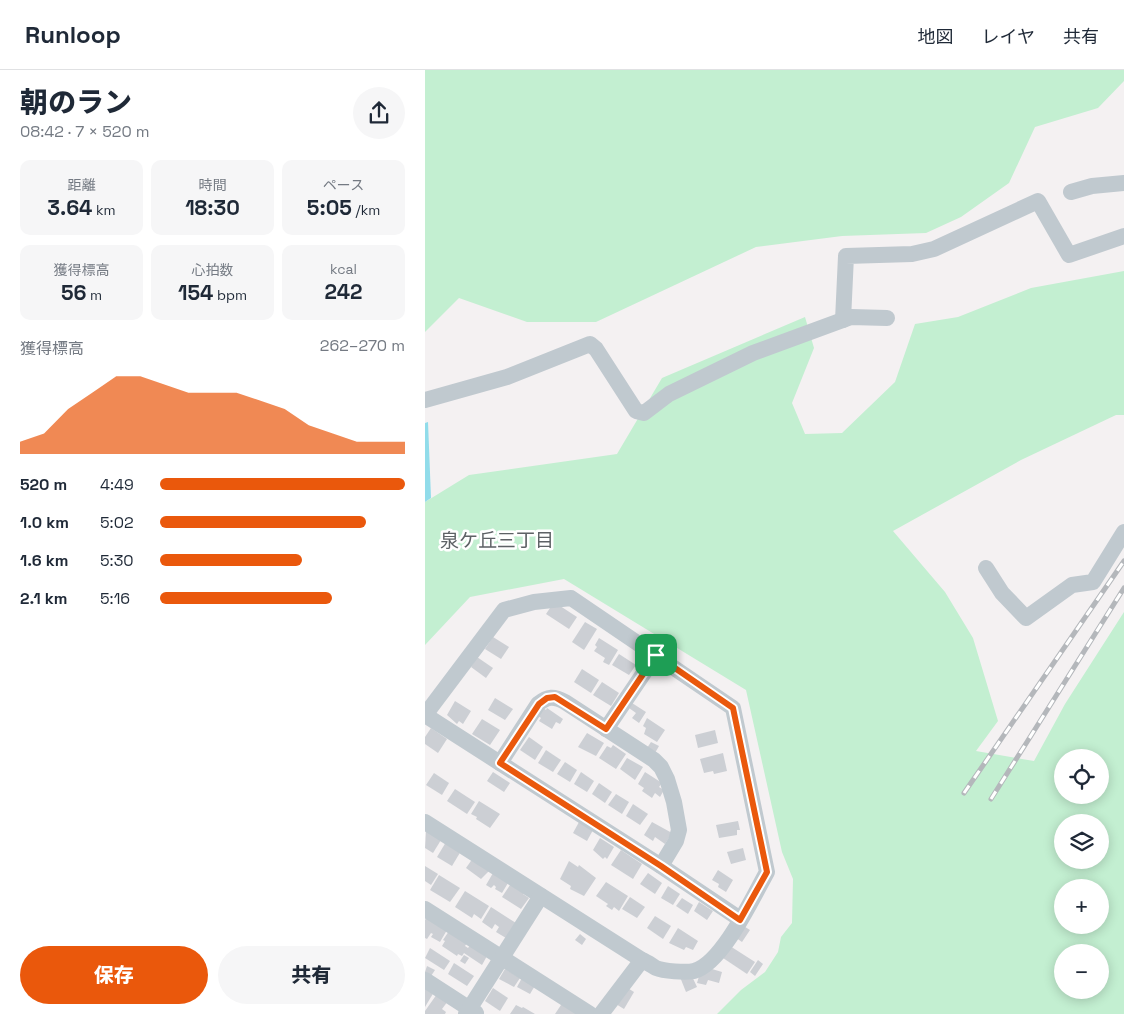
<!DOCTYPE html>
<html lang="ja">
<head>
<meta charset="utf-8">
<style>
  :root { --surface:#fff; --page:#f6f6f7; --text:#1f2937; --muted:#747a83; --line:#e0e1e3; --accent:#ea580c }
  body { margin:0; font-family:"Space Grotesk","Noto Sans JP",sans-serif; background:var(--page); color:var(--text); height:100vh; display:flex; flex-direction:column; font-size:19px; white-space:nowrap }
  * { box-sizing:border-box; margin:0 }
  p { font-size:16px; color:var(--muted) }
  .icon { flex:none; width:28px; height:28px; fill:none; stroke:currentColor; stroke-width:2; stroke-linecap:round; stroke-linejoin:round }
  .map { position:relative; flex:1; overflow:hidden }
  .details { display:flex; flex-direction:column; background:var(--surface); width:425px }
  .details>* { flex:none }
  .buttons { position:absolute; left:629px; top:679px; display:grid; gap:10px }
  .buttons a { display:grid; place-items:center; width:55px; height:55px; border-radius:50%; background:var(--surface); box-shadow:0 2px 12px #0003; font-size:25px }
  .pin { position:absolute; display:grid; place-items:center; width:42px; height:42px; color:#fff; margin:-21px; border-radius:10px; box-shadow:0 2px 8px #0006 }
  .round { display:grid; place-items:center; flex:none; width:52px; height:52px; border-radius:26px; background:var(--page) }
  .overview { display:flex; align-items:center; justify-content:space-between; height:85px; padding:0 20px }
  h1 { font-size:28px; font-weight:800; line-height:38px }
  .figures { display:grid; grid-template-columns:repeat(3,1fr); gap:8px; height:85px; padding:5px 20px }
  .figures div { display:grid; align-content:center; border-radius:10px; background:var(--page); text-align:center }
  .figures b { font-size:21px; font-weight:800 }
  .figures small { font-size:14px; font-weight:400 }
  .figures p { font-size:14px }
  .chart { height:140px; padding:10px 20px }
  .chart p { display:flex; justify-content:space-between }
  .chart svg { width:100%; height:90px; margin-top:5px; fill:var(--accent); opacity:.7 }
  .action { display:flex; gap:10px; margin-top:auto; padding:10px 20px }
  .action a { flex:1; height:58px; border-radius:30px; background:var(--accent); color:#fff; font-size:20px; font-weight:800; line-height:58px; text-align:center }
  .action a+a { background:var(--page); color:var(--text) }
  ul { padding:0 20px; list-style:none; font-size:16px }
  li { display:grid; grid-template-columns:80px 60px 1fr; align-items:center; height:38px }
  li i { height:12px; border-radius:6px; background:var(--accent) }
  header { display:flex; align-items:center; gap:30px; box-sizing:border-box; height:70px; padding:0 25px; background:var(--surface); border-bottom:1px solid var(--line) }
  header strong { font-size:24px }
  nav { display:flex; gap:28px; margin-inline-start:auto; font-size:18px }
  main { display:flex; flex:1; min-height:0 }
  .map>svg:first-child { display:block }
  .green { fill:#c3efd1; fill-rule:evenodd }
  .water { fill:#91dcea }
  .building { fill:#cccfd4 }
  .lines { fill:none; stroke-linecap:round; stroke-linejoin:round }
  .minor { stroke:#c0c9cf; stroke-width:16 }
  .rail-casing { stroke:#b4b7bb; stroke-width:5 }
  .rail { stroke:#fff; stroke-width:3; stroke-dasharray:9; stroke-linecap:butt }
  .route-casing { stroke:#fff; stroke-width:10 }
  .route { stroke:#ea580c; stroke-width:6 }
  .labels { text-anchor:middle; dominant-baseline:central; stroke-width:5; stroke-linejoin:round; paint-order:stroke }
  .neighbourhood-label { font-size:19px; fill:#5e6266; stroke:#fff }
</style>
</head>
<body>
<header>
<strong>Runloop</strong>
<nav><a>地図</a><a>レイヤ</a><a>共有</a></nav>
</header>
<main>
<section class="details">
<div class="overview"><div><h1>朝のラン</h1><p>08:42 · 7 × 520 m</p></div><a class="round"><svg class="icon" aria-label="share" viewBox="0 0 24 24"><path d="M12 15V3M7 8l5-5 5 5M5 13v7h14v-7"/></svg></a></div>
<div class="figures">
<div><p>距離</p><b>3.64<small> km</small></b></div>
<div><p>時間</p><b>18:30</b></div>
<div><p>ペース</p><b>5:05<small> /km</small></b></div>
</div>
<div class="figures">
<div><p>獲得標高</p><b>56<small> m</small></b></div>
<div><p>心拍数</p><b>154<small> bpm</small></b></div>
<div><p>kcal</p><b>242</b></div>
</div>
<div class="chart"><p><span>獲得標高</span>262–270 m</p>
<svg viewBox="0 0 160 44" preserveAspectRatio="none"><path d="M0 44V38L10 34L20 22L30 14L40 6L50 6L60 10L70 14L80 14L90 14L100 18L110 22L120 30L130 34L140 38L150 38L160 38V44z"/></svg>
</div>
<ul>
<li><b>520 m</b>4:49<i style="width:100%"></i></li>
<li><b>1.0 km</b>5:02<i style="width:84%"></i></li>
<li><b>1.6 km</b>5:30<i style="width:58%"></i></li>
<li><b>2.1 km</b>5:16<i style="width:70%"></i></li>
</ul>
<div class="action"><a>保存</a><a>共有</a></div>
</section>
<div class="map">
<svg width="699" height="944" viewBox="0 0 699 944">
  <rect width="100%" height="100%" fill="#f4f1f2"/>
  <g class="green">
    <polygon points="0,0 699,0 699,11 673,38 610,57 584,113 536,147 501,163 417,166 331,177 171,252 102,252 34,228 0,262"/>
    <path d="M699,201V345H691L596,390L468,461L520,522L548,568L573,651L551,681L609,691L640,634L699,542V944H292L316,920L340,902L353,882L356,867L367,853L368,809L357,782L321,620L139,509L45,527L0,575V432L44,405L192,384L237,308L380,247L389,278L367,333L380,364L417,363L470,312L490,254L533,247L606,218ZM638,688H675V725H638ZM638,752H675V790H638ZM638,818H675V855H638ZM638,882H675V920H638Z"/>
  </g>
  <polygon class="water" points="3,352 6,428 0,432 0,353"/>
  <g class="building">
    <polygon points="129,532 152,547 144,559 121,544"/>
    <polygon points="160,552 172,559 159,580 147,572"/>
    <polygon points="68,567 84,577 76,589 60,579"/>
    <polygon points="174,568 193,580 184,595 178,592 180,588 169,581 172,577 170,575"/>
    <polygon points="194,584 211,595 204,605 187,595"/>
    <polygon points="52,587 68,598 61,608 46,597"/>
    <polygon points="157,599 174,610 166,623 149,612"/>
    <polygon points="177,612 194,623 186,636 168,625"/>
    <polygon points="70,628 88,639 80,650 63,640"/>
    <polygon points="30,631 46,641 38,654 34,651 32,654 22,645"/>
    <polygon points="207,633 221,642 214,653 207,648 211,643 204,638"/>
    <polygon points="118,638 121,640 122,638 138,649 135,654 131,652 127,659 114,651 116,648 113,646"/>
    <polygon points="222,648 240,660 232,672 219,664 221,658 218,656"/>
    <polygon points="57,649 75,660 65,675 47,664"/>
    <polygon points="6,658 22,669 13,683 0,674 0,667"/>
    <polygon points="290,660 293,673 273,678 270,665"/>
    <polygon points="162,663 179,673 171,686 153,677"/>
    <polygon points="104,667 118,677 110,690 95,680"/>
    <polygon points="226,672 234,676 230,683 222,678"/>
    <polygon points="188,675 201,684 191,699 174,688 182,676 186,678"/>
    <polygon points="121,680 136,690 128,702 113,693"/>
    <polygon points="298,683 302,701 289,704 288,701 279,703 275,689"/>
    <polygon points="202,688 218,697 210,710 195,699"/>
    <polygon points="140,692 152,700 145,712 132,704"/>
    <polygon points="68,702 85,713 79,722 62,711"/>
    <polygon points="156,702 169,711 162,722 149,714"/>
    <polygon points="220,702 237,713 234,717 239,720 235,727 230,723 227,728 217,721 219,718 213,714"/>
    <polygon points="9,703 24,713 17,725 1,715"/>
    <polygon points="174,713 187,722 180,733 167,724"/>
    <polygon points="30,719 50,732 42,744 22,731"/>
    <polygon points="191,724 204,732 197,744 183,735"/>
    <polygon points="54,731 75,744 65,758 51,749 52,747 46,744"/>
    <polygon points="208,734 223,744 215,755 201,746"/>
    <polygon points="313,751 315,760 312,760 312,765 294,768 291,755"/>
    <polygon points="154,752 168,760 162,771 148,763"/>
    <polygon points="227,752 247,763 240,774 230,767 228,771 219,765"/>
    <polygon points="1,761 16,770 8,783 0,778"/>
    <polygon points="175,768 189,777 182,789 180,787 178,789 168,780"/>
    <polygon points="21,772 36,781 27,796 12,787"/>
    <polygon points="318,778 321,790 306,794 302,782"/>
    <polygon points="196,780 217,794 208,809 186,795"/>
    <polygon points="48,788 66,799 56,809 41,798"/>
    <polygon points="144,791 153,797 154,795 171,808 159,826 145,819 146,816 135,809"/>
    <polygon points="0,796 13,804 6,815 0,811"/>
    <polygon points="293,800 308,810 301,822 293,817 294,814 287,810"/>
    <polygon points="68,803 83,813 77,823 70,819 71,817 69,815 66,818 61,815"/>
    <polygon points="223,803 237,813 230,824 215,814"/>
    <polygon points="14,805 35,818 25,832 5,820"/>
    <polygon points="87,812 99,822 98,824 104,828 96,839 77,827"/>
    <polygon points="181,812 203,826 194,841 189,837 187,840 181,836 183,834 171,826"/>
    <polygon points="243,816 255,824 248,835 236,828"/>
    <polygon points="40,821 64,836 56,849 49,844 47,848 30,837"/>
    <polygon points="205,827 220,837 212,848 197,839"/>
    <polygon points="257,828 268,835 263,844 251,836"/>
    <polygon points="274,832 288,841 282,850 269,841"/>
    <polygon points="66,837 91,853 81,868 71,862 74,857 70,854 67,859 57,852"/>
    <polygon points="3,845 22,860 15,872 6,867 8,864 6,863 2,869 0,868 0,850"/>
    <polygon points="230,846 246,856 238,869 222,858"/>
    <polygon points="312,852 325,860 317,872 304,863"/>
    <polygon points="253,858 273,871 268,880 261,877 259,880 244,873"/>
    <polygon points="24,861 42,873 40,876 43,878 46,874 62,886 57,895 39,883 37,886 33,884 32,886 17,876 20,871 18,870"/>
    <polygon points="155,864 161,869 157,875 150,870"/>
    <polygon points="305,876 330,892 322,904 298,888"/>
    <polygon points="5,878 25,891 19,900 0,888"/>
    <polygon points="39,885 44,888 40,894 35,891"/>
    <polygon points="333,890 338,894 330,906 325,902"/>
    <polygon points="29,893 49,906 42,916 23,904"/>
    <polygon points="2,896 10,900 6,906 0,902"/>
    <polygon points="277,896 297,902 294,913 283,910 281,915 272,913"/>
    <polygon points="80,899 95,908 89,917 74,909"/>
    <polygon points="265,902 272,917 261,922 255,907"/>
    <polygon points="98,906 111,914 105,924 92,917"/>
    <polygon points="193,912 209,922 199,939 186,931"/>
    <polygon points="0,916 9,922 0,937"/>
    <polygon points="68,918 83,928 75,941 60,931"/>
    <polygon points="12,924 23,931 17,939 21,942 20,944 0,944 0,941"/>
    <polygon points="138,932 156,944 130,944"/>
    <polygon points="91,935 97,938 98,937 110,944 85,944"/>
  </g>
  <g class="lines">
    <g class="minor">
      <polyline points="646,122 667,116 699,113"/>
      <polyline points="418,250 421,186 487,184 509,179 613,131 644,185 699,166"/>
      <polyline points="0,330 82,307 165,274 171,279 211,341 219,343 244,324 328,283 426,247 462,248"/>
      <polyline points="561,498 577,523 601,548 647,515 668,512 699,462"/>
      <path d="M0,645L79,540L109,532L146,528L308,638L342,802C328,827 297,894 269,901C261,903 238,901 231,898C226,895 222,892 217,890L0,752"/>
      <polyline points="0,645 236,796 315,849"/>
      <polyline points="181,659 231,585"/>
      <path d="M75,693L113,634C123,626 129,626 140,632L229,690L236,697L242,709L249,732L254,760L251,771L236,796"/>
      <polyline points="0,839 165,944"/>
      <polyline points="0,910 51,943"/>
      <polyline points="41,944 116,826"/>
      <polyline points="176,944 217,890"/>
    </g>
    <g class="rail-casing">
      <g id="rail">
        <polyline points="539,723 699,491"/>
        <polyline points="566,729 699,518"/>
      </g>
    </g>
    <use href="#rail" class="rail"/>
  </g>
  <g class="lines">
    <g class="route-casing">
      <polygon id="route" points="231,585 308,638 342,802 315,850 236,796 75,693 114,634 122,628 130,627 181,659"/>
    </g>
    <use href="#route" class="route"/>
  </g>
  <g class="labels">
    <g class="neighbourhood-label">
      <text x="72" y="470">泉ケ丘三丁目</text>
    </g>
  </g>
</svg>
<div class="buttons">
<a><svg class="icon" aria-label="locate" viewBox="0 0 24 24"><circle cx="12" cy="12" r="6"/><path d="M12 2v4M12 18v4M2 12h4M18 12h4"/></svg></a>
<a><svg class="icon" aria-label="layers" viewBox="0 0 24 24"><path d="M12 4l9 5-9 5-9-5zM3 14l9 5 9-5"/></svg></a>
<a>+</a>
<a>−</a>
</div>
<div class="pin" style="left:231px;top:585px;background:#1e9e55"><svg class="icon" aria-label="arrive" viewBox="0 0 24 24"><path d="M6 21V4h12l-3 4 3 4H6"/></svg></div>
</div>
</main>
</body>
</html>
